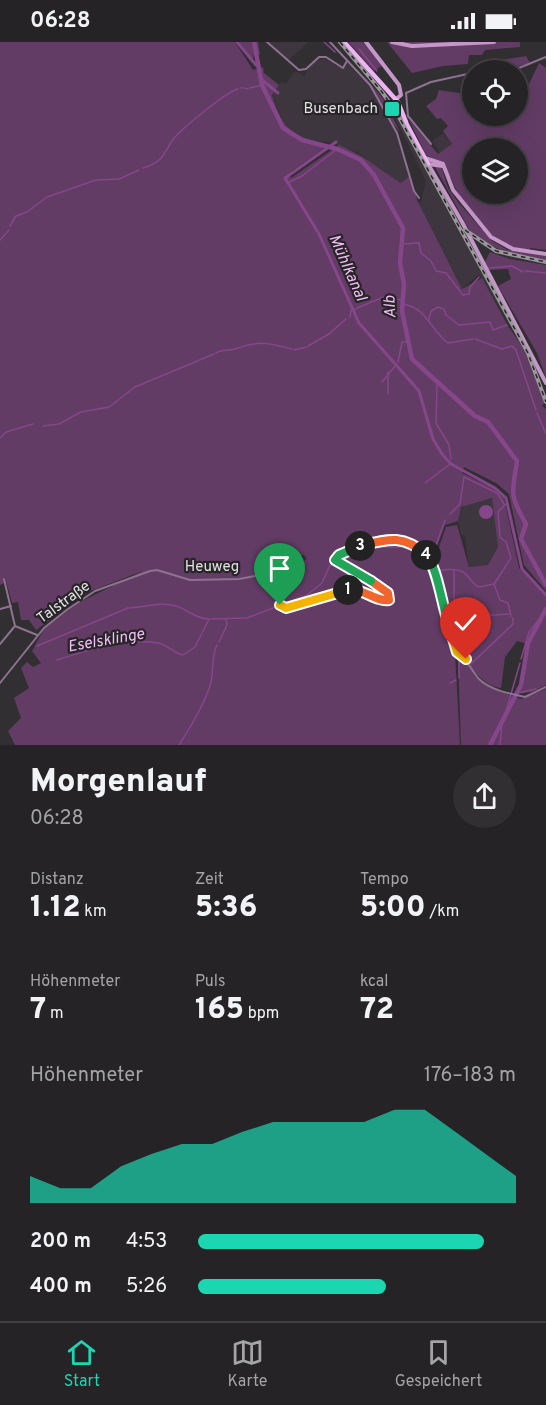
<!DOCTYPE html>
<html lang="de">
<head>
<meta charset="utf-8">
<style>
  :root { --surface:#262326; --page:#322f32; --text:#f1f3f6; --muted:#a4a4a7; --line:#424043; --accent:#1cd5b1 }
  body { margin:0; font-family:Overpass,sans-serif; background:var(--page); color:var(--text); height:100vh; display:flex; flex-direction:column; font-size:22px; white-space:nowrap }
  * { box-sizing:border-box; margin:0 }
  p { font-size:20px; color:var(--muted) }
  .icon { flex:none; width:33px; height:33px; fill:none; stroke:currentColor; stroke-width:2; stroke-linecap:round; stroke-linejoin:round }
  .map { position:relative; height:703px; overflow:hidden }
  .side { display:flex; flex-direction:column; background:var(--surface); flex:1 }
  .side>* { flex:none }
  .fabs { position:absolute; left:462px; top:18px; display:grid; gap:12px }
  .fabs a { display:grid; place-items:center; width:66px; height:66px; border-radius:50%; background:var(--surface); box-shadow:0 6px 24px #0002,0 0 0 2px var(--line); font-size:30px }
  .pin { position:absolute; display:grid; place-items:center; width:51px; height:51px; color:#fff; margin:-62px -26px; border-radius:50% 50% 50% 0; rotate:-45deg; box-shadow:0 0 6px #0007 }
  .pin .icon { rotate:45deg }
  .km { position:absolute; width:30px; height:30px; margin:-15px; border-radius:50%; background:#222; color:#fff; font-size:16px; line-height:30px; text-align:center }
  .round { display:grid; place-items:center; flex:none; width:63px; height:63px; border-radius:32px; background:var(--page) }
  .headline { display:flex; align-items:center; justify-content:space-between; height:102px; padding:0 30px }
  h1 { font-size:33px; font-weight:800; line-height:45px }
  .figures { display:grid; grid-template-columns:repeat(3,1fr); gap:9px; height:102px; padding:6px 30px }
  .figures div { display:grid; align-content:center }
  .figures b { font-size:30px; font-weight:800 }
  .figures small { font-size:16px; font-weight:400 }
  .figures p { font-size:16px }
  .chart { height:168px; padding:12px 30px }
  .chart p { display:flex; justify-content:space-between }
  .chart svg { width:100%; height:108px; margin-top:6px; fill:var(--accent); opacity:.7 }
  ul { padding:0 30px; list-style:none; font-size:20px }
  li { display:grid; grid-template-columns:96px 72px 1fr; align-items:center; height:45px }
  li i { height:15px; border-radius:8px; background:var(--accent) }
  .status { display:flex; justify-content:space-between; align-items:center; height:42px; padding:0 30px; background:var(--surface); direction:ltr }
  .status svg { height:16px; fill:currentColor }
  .dock { display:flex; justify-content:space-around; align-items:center; height:84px; border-top:2px solid var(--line); background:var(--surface); font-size:16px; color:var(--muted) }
  .dock a { display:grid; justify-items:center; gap:3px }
  .dock .current { color:var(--accent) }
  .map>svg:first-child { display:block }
  .built { fill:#3e363e }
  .green { fill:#623c65; fill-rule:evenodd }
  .water { fill:#85468a }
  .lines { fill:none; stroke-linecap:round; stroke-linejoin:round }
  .stream { stroke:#85468a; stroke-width:1.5 }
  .canal { stroke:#85468a; stroke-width:3 }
  .river { stroke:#85468a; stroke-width:4.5 }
  .minor { stroke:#8f7291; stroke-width:2 }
  .secondary { stroke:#c597c8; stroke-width:4 }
  .primary { stroke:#eeb3f2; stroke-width:4.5 }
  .rail-casing { stroke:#99979a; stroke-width:4 }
  .rail { stroke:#282529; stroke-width:1.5; stroke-dasharray:4.5; stroke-linecap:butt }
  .split-1-casing { stroke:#fff; stroke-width:12 }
  .split-2-casing { stroke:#fff; stroke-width:12 }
  .split-3-casing { stroke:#fff; stroke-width:12 }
  .split-4-casing { stroke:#fff; stroke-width:12 }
  .split-5-casing { stroke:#fff; stroke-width:12 }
  .split-6-casing { stroke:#fff; stroke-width:12 }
  .split-1 { stroke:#f5b400; stroke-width:8 }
  .split-2 { stroke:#f0652b; stroke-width:8 }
  .split-3 { stroke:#22a559; stroke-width:8 }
  .split-4 { stroke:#f0652b; stroke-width:8 }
  .split-5 { stroke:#22a559; stroke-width:8 }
  .split-6 { stroke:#f5b400; stroke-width:8 }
  .poi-dot { fill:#1cd5b1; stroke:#282529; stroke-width:2 }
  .labels { text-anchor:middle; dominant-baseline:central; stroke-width:4.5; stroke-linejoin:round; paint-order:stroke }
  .poi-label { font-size:15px; fill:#e3e1e3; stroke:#282529; text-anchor:end }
  .street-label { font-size:15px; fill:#e3e1e3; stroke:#282529 }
  .water-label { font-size:16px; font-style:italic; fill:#f2bef5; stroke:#282529 }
</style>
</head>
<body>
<div class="status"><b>06:28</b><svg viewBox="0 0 49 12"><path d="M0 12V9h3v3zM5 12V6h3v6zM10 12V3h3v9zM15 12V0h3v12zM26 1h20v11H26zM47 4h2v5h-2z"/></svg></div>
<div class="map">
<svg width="546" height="703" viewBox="0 0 546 703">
  <rect width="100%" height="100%" fill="#322f33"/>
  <g class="built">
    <polygon points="269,0 309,0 288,18"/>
    <polygon points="336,0 341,0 391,58 401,75 534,321 545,360 526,310 479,232 462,247 418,161 421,160 426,139 398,82 379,49"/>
    <polygon points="319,17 326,17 343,27 348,22 369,44 396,91 410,134 401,142 368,120 357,110 332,101 302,97 285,84 272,52 281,40 286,42 293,31 298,30 304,34 313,20"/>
    <polygon points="443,91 452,102 440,111 432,99"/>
    <polygon points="482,200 501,210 546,219 546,221 511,216 491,208 480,202"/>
    <polygon points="493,456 498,505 488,524 469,525 465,494 461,493 458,479 459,469 465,463"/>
  </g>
  <g class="green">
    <path d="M0,0H235L253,28L263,25L264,31L279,43L272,53C283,89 293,95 329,103L289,131L291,136L339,103C362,112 380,128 401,141L410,134L417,158L462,247L482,236L508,284L526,310L545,360L542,364L546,367V549L524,523L509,452L496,441L464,425L462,431L497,448L504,456L519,526L546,554V643L532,650L517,652L521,643L528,602L517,599L505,615L501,646C464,642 436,559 436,526C435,512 442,498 446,485L457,483L469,525L488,523L498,505L492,456L461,465L458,479L445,483L435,510L428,513L455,611L460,703H15L8,689L21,676L14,656L29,646L21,626L27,620L33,625L41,621L32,609L44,587L78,561L143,529L83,552L80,549L55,567L57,573L36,588L29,578H21L18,560L12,561L5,535L4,541L0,543ZM304,513L306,517L297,524L281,558L275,559L295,525L293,521L286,522L282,519Z"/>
    <polygon points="239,0 258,0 260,13 254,11 253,18"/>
    <polygon points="348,0 363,0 383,23 374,29"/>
    <polygon points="387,0 520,0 520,5 485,8 482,13 469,13 468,22 443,24 412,31"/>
    <polygon points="526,14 530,21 512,26 485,28 489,20"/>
    <path d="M539,21L546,26V208L530,206L529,209C518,207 508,204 499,198C481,185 457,156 451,135H448L446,123L426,113L409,78L438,112L452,102L443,89L448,84L441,76L437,77L426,64L436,57L439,48L471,53L472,50V74H518V45L529,42ZM472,106H518V152H472Z"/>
    <polygon points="364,34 384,58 400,90 393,82"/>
    <polygon points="439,124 442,126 448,146 458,160 492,199 508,208 546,213 546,219 512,213 479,198 471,191 435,125"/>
    <polygon points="490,210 510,217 546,223 546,336 537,311 498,244 511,237 508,227 489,228 485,220"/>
    <polygon points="458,614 465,618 480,639 491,646 521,657 546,647 546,703 461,703"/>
  </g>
  <circle class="water" cx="486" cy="470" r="7"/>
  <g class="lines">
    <g class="stream">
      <polyline points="324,0 335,10"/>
      <polyline points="359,7 377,29"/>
      <polyline points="241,46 242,46"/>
      <polyline points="244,46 248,47"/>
      <polyline points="250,46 262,43"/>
      <path d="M143,126C166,119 162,111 175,95C185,84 226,50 238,47"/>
      <polyline points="287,141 302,134 337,107"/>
      <polyline points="10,184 16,174 27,170 47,155 96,138 119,137 139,128"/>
      <polyline points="0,198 9,188"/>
      <polyline points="403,202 419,201 421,211 431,219 436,229 446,231 463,253 469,252 470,245 479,235"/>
      <polyline points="489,226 512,224 523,230"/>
      <polyline points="525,229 546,231"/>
      <path d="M402,262C427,265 430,288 448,301L473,297"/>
      <polyline points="357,266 384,255 402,258"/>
      <polyline points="350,275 351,269 356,267"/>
      <polyline points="429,277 431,269 438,265 444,267 446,273 459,283 490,280 493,288 507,283"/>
      <polyline points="475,297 502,307 512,304 516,308 536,368"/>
      <polyline points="308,304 329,292 346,277"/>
      <polyline points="294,308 307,305"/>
      <path d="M216,311C223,307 228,309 235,307C260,298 267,301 292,307"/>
      <polyline points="398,320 402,300 408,300"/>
      <polyline points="388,330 388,352"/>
      <polyline points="382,340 395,324"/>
      <polyline points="437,341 436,381 449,403 451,417"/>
      <polyline points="537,371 546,392"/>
      <polyline points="43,384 59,382 81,370 109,365 135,345 214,312"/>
      <polyline points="0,396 6,390 33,382"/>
      <polyline points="425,441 450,422"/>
      <polyline points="506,462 498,470 500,495 506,500 511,516 494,542 500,558 508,561 511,574"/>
      <polyline points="450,472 460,462 464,435 497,451 504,462"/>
      <polyline points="434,509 445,478"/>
      <path d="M338,517L360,505H406L423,515L432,527C442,530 451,525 461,529C469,532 471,542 479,545L494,542"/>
      <polyline points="454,528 454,573 460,600 459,610"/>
      <polyline points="438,529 458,607"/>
      <polyline points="471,596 466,589 466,575 509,572"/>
      <polyline points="219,600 227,583 226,577"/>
      <path d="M37,604L128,566C144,566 160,559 176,564C189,568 194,576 208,577"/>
      <polyline points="459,613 459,636"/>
      <polyline points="521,617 529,590 540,576"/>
      <path d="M57,618C88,608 124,596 158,601C166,602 174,611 183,613L195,605L209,577L247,576L307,553L322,541L331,521"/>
      <polyline points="471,622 513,582 513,576"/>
      <polyline points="450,641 456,638"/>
      <polyline points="517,651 536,647"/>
      <path d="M179,703C189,688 207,657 211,640C214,627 211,615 217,603"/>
      <polyline points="500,703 502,683 520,621"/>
    </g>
    <g class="canal">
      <polyline points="237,0 256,23"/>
      <polyline points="261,37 278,51"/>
      <polyline points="336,100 285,136 319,192 359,281 419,349 433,397 442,412 451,422 495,446 506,456 522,527 546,553"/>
    </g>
    <g class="river">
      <path d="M254,0L262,43L283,86L302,98L337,107L361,118L374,133L403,186L400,221L404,242L402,269L412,317L475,374L488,380L517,419C512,452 509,452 526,482L521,497L546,543"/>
      <polyline points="490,703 521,643 528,601 546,567"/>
    </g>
    <g class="minor">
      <polyline points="267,0 299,28 306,27 319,15 326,15 343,26 347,19"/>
      <polyline points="330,0 370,43 397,91 414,149 419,156"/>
      <polyline points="514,28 546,15"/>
      <polyline points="406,51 431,40 472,31"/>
      <polyline points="406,51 408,74 431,102"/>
      <polyline points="4,537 15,584"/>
      <polyline points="0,567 11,564"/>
      <polyline points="15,584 37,593"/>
      <polyline points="0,602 15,584"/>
      <path d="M0,641L44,586L68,567L95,549L150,529L157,528L190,538L239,537L255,534L292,519L295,525L280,554L282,565L351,547L389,558L388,551L355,528L335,518L339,513L365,502L392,497L414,501L434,522L437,544L457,611C468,618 471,628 479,637C490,648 511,652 525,655L546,645"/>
    </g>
    <g class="secondary">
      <polyline points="366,0 399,43 401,53 395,58"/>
      <polyline points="392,0 412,4 494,0"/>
      <polyline points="425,116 443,122 453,148 491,195 513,207 546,212"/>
      <polyline points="428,122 462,180 546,341"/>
      <polyline points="428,122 443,124"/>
    </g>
    <g class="primary">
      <polyline points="344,0 398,60 406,80"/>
      <polyline points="405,79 428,122"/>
    </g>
    <g class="rail-casing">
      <g id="rail">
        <polyline points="340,0 382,50 398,73 528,311 546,360"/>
        <polyline points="465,188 496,209 546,220"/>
      </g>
    </g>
    <use href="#rail" class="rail"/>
  </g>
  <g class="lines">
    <g class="split-1-casing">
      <polyline id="split-1" points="280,563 286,566 348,548"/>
    </g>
    <g class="split-2-casing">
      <path id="split-2" d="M348,548C364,546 375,560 389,558L388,551L371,539"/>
    </g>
    <g class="split-3-casing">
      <polyline id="split-3" points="360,504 339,513 335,518 371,539"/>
    </g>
    <g class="split-4-casing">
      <path id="split-4" d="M360,504C388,497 404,492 426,513"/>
    </g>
    <g class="split-5-casing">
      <path id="split-5" d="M426,513C437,524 442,563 448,580"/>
    </g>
    <g class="split-6-casing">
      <polyline id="split-6" points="448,580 457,610 466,617"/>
    </g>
    <use href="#split-1" class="split-1"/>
    <use href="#split-2" class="split-2"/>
    <use href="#split-3" class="split-3"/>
    <use href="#split-4" class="split-4"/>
    <use href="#split-5" class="split-5"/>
    <use href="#split-6" class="split-6"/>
  </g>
  <rect class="poi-dot" x="384" y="59" width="16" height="16" rx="3"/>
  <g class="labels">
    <g class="poi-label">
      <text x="378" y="67">Busenbach</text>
    </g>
    <g class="street-label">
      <text x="212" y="525">Heuweg</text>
      <text transform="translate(64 561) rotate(-36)">Talstraße</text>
    </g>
    <g class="water-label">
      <text transform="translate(347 226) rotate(66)">Mühlkanal</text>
      <text transform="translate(391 265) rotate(-93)">Alb</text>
      <text transform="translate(106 599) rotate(-10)">Eselsklinge</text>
    </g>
  </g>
</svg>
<div class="fabs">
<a><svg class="icon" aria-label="locate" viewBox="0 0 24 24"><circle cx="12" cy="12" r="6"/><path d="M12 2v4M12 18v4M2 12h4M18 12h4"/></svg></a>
<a><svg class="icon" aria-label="layers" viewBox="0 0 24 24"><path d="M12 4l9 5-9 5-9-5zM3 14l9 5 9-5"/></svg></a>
</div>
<div class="pin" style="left:280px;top:563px;background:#1e9e55"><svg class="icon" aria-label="arrive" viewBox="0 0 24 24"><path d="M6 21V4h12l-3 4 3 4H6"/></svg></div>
<div class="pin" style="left:466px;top:617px;background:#d93025"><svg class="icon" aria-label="check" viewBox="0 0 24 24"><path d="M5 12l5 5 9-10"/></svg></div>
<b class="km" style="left:348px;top:548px">1</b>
<b class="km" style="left:360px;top:504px">3</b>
<b class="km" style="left:426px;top:513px">4</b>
</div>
<section class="side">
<div class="headline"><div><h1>Morgenlauf</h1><p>06:28</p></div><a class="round"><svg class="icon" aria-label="share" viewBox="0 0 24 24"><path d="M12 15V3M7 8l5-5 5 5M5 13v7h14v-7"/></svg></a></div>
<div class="figures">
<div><p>Distanz</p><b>1.12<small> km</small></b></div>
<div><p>Zeit</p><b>5:36</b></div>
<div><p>Tempo</p><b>5:00<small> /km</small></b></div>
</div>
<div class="figures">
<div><p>Höhenmeter</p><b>7<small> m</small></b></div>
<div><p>Puls</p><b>165<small> bpm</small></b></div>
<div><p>kcal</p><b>72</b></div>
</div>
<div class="chart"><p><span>Höhenmeter</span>176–183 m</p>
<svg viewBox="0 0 160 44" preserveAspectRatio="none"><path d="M0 44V33L10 38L20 38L30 29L40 24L50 20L60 20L70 15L80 11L90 11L100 11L110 11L120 6L130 6L140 15L150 24L160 33V44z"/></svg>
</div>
<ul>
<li><b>200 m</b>4:53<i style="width:90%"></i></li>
<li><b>400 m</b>5:26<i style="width:59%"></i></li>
</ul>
</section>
<nav class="dock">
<a class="current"><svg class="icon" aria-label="home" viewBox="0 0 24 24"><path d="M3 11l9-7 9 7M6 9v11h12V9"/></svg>Start</a>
<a><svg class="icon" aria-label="map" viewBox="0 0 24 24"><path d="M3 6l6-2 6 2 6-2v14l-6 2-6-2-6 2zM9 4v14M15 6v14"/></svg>Karte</a>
<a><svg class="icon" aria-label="saved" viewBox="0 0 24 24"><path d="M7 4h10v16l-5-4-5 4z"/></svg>Gespeichert</a>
</nav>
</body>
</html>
